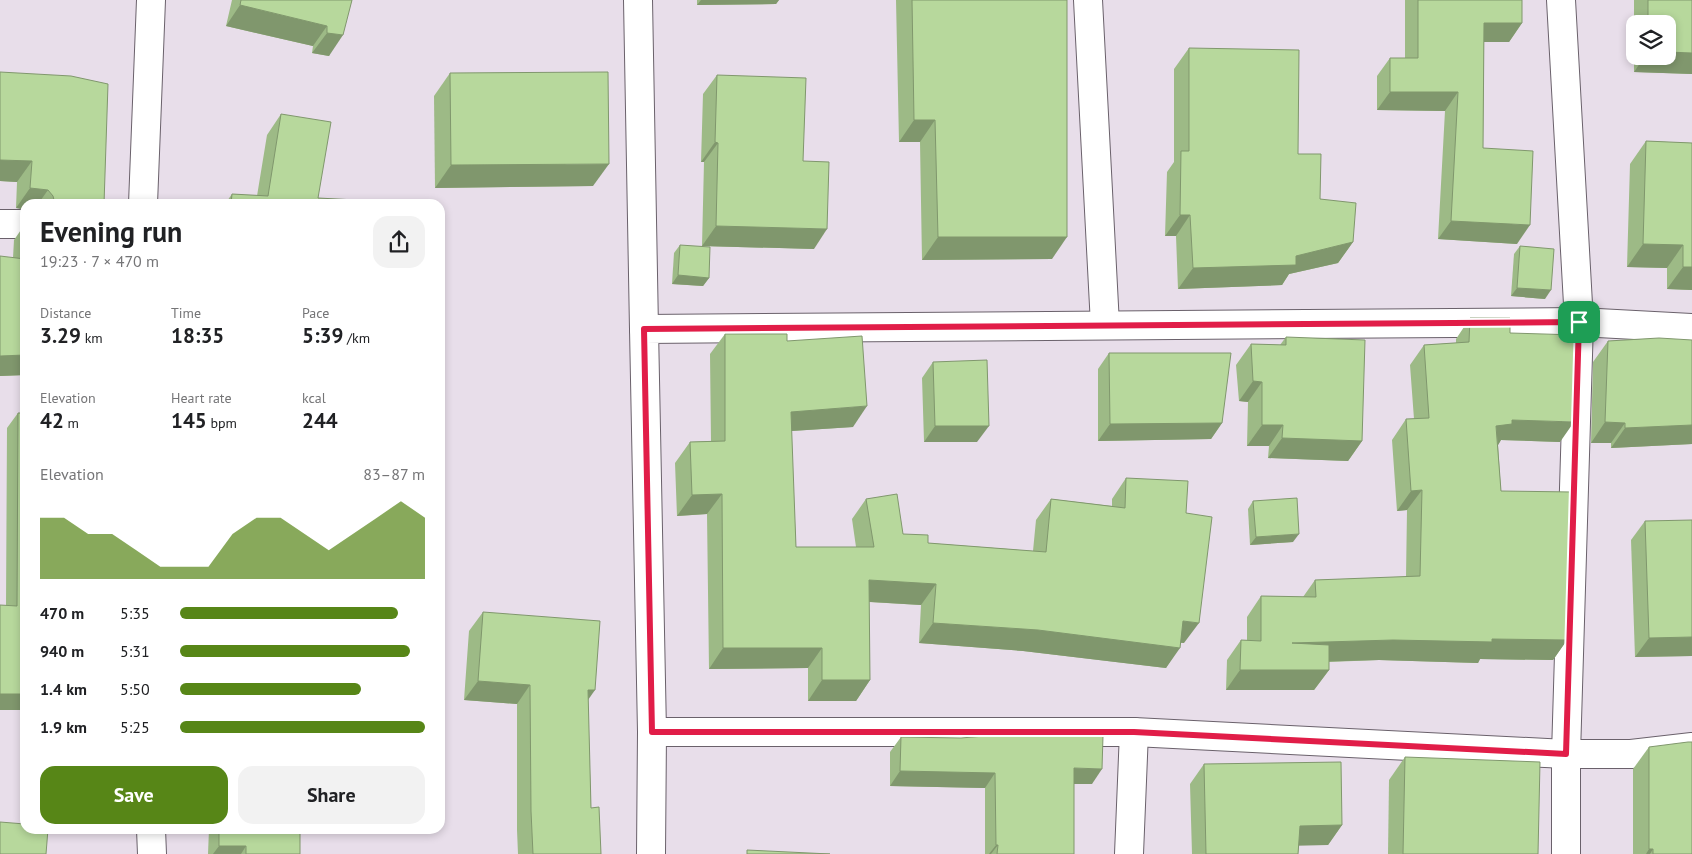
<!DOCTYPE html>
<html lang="en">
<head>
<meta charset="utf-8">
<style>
  :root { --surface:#fff; --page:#f2f2f2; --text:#202124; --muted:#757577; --accent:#578617 }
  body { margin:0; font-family:"PT Sans",sans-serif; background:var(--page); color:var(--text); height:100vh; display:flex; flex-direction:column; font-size:19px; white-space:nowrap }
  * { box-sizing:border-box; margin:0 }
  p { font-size:16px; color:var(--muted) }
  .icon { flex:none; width:28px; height:28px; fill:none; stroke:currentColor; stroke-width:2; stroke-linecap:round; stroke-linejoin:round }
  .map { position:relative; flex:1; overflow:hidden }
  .details { position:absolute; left:20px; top:199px; width:425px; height:635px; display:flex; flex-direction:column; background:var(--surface); border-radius:15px; box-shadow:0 2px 8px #0003 }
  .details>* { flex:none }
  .fabs { position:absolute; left:1626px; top:15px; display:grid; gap:10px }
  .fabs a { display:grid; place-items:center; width:50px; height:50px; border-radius:10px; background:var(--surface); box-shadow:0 2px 8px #0003; font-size:25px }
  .pin { position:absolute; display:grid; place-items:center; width:42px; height:42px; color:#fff; margin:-21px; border-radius:10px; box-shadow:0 2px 8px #0006 }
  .round { display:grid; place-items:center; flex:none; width:52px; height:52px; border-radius:15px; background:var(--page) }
  .summary { display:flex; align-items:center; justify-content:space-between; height:85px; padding:0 20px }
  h1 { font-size:28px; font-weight:600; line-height:38px }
  .figures { display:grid; grid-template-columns:repeat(3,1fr); gap:8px; height:85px; padding:5px 20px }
  .figures div { display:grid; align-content:center }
  .figures b { font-size:21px; font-weight:600 }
  .figures small { font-size:14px; font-weight:400 }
  .figures p { font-size:14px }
  .chart { height:140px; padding:10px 20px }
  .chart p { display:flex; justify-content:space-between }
  .chart svg { width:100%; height:90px; margin-top:5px; fill:var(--accent); opacity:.7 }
  .action { display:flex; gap:10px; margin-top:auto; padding:10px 20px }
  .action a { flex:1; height:58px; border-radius:15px; background:var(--accent); color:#fff; font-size:20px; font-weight:600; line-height:58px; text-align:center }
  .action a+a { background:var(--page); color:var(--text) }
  ul { padding:0 20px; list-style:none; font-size:16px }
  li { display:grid; grid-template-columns:80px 60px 1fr; align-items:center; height:38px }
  li i { height:12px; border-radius:6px; background:var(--accent) }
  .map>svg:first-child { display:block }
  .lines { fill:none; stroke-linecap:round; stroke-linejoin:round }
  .street-casing { stroke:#6a616b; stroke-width:30 }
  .street { stroke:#fff; stroke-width:28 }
  .wall { fill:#9dba86; fill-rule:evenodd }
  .shaded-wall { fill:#80976d }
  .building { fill:#b7d89c; stroke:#80976d }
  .route-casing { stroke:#fff; stroke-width:10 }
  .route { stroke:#e11d48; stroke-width:6 }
</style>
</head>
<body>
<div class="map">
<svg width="1692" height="854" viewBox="0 0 1692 854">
  <rect width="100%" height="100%" fill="#e8deea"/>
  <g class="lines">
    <g class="street-casing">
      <g id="street">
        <polyline points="638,0 644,329"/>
        <polyline points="1088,0 1105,325"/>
        <polyline points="1561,0 1579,322 1692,328"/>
        <polyline points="143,204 151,0"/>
        <polyline points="0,224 25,224"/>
        <polyline points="652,732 1134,732 1566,754 1631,754 1692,747"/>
        <polyline points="151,829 152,854"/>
        <polyline points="651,854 652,732 644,329 1579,322 1566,754 1566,854"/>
        <polyline points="1129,854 1134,732"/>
      </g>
    </g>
    <use href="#street" class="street"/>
  </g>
  <g class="wall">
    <polygon points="232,0 352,0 329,56 312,53 313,46 226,26"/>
    <polygon points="697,0 779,0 776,4 697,5"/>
    <polygon points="896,0 1067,0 1052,259 922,260 920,142 899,142"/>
    <polygon points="1405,0 1522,0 1522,23 1509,42 1484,42 1483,148 1517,244 1438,239 1445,111 1377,110 1377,76 1390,58 1405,58"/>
    <path d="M1634,0H1692V74L1634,72ZM1635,24H1668V56H1635Z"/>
    <polygon points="1189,48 1298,154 1320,199 1353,242 1338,263 1289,274 1282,285 1178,289 1176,236 1165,236 1167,172 1174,162 1174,69"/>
    <polygon points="0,72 104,204 25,204 16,208 17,182 0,181"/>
    <polygon points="450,73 593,186 435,188 434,96"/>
    <polygon points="717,75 803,161 814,249 702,246 704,162 701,162 703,94"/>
    <polygon points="281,114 318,198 375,204 225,204 232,194 257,196 267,135"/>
    <polygon points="1646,141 1692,143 1692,290 1667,289 1667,268 1627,267 1630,164"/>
    <polygon points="25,224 25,375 0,376 13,258 14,240"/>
    <polygon points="680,245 709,278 703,286 672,284 674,253"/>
    <polygon points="1520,246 1545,299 1511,296 1514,254"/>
    <polygon points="1470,318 1510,333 1560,442 1501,440 1498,445 1501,491 1567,640 1553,660 1480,659 1478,663 1379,660 1329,662 1329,670 1314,690 1226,690 1227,660 1241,640 1247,640 1247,617 1261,596 1303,597 1315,580 1406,577 1407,510 1397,511 1392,440 1406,419 1414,419 1410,365 1424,345 1456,343 1456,339"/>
    <polygon points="725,334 787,341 853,427 791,431 796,547 856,547 852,519 866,499 903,534 928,543 1033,551 1036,520 1051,499 1112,506 1112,499 1126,478 1186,513 1184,643 1181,643 1166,668 1023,651 919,643 921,605 869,602 870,680 856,701 808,701 808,668 709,669 707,514 677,516 675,463 690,442 711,441 710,354"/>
    <polygon points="1286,337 1362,441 1348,461 1268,458 1269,446 1247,446 1248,402 1239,401 1236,365 1251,344 1280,345"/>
    <polygon points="1692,340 1692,444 1611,448 1611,443 1591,443 1593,362 1608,341"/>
    <polygon points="1109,353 1222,423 1211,439 1098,441 1098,369"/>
    <polygon points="933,362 977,442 924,442 922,378"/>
    <polygon points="18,413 25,413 25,710 0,710 0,605 6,606 7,428"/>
    <polygon points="1253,501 1293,542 1250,545 1248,509"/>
    <polygon points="1645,521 1692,656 1635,657 1631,540"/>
    <polygon points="483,612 588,699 591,808 601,854 518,854 517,830 517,704 464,700 469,631"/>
    <polygon points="901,737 1092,784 1074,784 1074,854 985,854 985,788 890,786 890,752"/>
    <polygon points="1649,747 1692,854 1633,854 1633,769"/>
    <polygon points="1405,757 1538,854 1388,854 1389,780"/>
    <polygon points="1204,764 1342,825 1328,845 1299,845 1298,854 1192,854 1190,784"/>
    <polygon points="209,829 300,829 300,854 208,854"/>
  </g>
  <g class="shaded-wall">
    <polygon points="701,0 779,0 776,4 697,5"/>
    <polygon points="240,5 327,26 313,46 226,26"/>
    <polygon points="1484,23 1522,23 1509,42 1471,42"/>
    <polygon points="327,33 343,35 329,56 312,53"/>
    <polygon points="1668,52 1692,53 1692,74 1634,72 1645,56 1668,56"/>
    <polygon points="1390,92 1458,92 1445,111 1377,110"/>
    <polygon points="914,120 935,120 920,142 899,142"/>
    <polygon points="715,142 718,143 704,162 701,162"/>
    <polygon points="0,160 32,161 17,182 0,181"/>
    <polygon points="609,164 593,186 435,188 451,165"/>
    <polygon points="30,188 48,190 38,204 25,204 25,210 16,208"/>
    <polygon points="1180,215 1190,215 1176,236 1165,236"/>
    <polygon points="1451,221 1530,225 1517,244 1438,239"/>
    <polygon points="716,226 827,229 814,249 702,246"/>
    <polygon points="938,237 1067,237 1052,259 922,260"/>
    <polygon points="1353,242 1338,263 1289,274 1282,285 1178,289 1193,268 1296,256"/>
    <polygon points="1643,244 1683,245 1667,268 1627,267"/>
    <polygon points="1683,267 1692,267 1692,290 1667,289"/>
    <polygon points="678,275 709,278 703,286 672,284"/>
    <polygon points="1517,288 1551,290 1545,299 1511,296"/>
    <polygon points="25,355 25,375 0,376 0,356"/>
    <polygon points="1253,381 1262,382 1248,402 1239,401"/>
    <polygon points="867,406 853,427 776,432 791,412"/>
    <polygon points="1512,420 1574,422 1560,442 1501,440 1498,445 1496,426"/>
    <polygon points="1605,422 1625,423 1611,443 1591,443"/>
    <polygon points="1222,423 1211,439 1098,441 1110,424"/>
    <polygon points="1262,425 1283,425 1269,446 1247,446"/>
    <polygon points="1692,425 1692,444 1611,448 1625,428"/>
    <polygon points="935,426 989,426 977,442 924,442"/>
    <polygon points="1282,438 1362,441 1348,461 1268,458"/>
    <polygon points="1422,490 1407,510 1397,511 1411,491"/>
    <polygon points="722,494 707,514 677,516 692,495"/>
    <polygon points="1299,534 1293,542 1250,545 1256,537"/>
    <polygon points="869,580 936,584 921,605 855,601"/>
    <polygon points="1183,621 1199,623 1184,643 1169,641"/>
    <polygon points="933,623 1038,630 1180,648 1166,668 1023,651 919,643"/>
    <polygon points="1692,637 1692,656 1635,657 1649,638"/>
    <polygon points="1492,639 1567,640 1553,660 1480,659 1478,663 1379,660 1278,663 1292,643 1393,640"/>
    <polygon points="723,648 822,648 808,668 709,669"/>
    <polygon points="1240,670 1329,670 1314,690 1226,690"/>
    <polygon points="822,680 870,680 856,701 808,701"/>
    <polygon points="478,681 530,685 517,704 464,700"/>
    <polygon points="588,690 595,690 581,710"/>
    <rect x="0" y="694" width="25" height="16"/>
    <polygon points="1074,768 1102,769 1092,784 1064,784"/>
    <polygon points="900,771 995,773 985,788 890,786"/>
    <polygon points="1342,825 1328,845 1286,846 1300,826"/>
    <polygon points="996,845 998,845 991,854 989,854"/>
    <polygon points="219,846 246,846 241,854 213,854"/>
    <polygon points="1649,849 1653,849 1650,854 1646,854"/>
  </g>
  <g class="building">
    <polygon points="241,0 352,0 343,35 327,33 327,26 240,5"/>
    <polygon points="912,0 1067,0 1067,237 938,237 935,120 914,120"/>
    <polygon points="1418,0 1522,0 1522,23 1484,23 1483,148 1533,151 1530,225 1451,221 1458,92 1390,92 1390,58 1418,58"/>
    <polygon points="1648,0 1692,0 1692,53 1668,52 1668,24 1648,24"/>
    <polygon points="1189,48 1299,50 1298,154 1321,154 1320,199 1356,203 1353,242 1296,256 1296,265 1193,268 1190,215 1180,215 1181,151 1189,151"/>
    <polygon points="0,72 71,76 108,84 104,204 55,204 53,196 48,190 30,188 32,161 0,160"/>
    <polygon points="608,72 609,164 451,165 450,73"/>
    <polygon points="717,75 806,78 803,161 829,162 827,229 716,226 718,143 715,142"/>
    <polygon points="281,114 331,122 318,198 375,201 375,204 231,204 232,194 268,196"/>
    <polygon points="1646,141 1692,143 1692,267 1683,267 1683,245 1643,244"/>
    <polygon points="680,245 710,247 709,278 678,275"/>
    <polygon points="1520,246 1554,249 1551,290 1517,288"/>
    <polygon points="0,256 25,259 25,355 0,356"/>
    <polygon points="1470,318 1510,318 1510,333 1577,335 1574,422 1512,420 1512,424 1496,426 1501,491 1572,492 1567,640 1492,639 1492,642 1393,640 1292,643 1329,645 1329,670 1240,670 1241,640 1261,641 1261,596 1316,597 1315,580 1420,576 1422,490 1411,491 1406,419 1429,418 1424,345 1469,342"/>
    <polygon points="725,334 787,334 787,341 862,336 867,406 791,412 796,547 874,547 866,499 897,494 903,534 928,535 928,543 1046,552 1051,499 1125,508 1126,478 1188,481 1186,513 1212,517 1199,623 1183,621 1180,648 1038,630 933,623 936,584 869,580 870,680 822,680 822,648 723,648 722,494 692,495 690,442 725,441"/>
    <polygon points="1286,337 1365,340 1362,441 1282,438 1283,425 1262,425 1262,382 1253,381 1251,344 1286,345"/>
    <polygon points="1659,338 1692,340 1692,425 1625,428 1625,423 1605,422 1608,341"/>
    <polygon points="1109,353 1231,353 1222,423 1110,424"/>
    <polygon points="987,360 989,426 935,426 933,362"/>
    <polygon points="18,413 25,413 25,694 0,694 0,697 0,605 17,606"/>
    <polygon points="1297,498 1299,534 1256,537 1253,501"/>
    <polygon points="1692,520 1692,637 1649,638 1645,521"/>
    <polygon points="483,612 600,621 595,690 588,690 591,808 599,807 601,854 533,854 531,811 530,685 478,681"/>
    <polygon points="1008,734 1103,736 1102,769 1074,768 1074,854 997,854 998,845 996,845 995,773 900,771 901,737 961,738"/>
    <polygon points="1688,742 1692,742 1692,854 1653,854 1653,849 1649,849 1649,747"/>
    <polygon points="1405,757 1540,762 1538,854 1403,854"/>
    <polygon points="1341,762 1342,825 1300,826 1298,854 1206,854 1204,764"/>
    <polygon points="0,822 25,824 25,829 48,829 46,854 0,854"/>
    <polygon points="219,829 300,829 300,854 246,854 246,846 219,846"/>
    <polygon points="747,850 830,854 747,854"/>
  </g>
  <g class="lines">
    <g class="route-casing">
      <polygon id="route" points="1579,322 1566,754 1134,732 652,732 644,329"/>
    </g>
    <use href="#route" class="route"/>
  </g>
</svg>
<div class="fabs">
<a><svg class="icon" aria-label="layers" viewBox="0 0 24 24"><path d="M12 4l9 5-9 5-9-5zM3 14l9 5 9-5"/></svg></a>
</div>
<div class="pin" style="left:1579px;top:322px;background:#1e9e55"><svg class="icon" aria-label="arrive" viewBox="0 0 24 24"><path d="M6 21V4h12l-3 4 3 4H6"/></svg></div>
<section class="details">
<div class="summary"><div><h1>Evening run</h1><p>19:23 · 7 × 470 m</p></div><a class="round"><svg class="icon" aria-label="share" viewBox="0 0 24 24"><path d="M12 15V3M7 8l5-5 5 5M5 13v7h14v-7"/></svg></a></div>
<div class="figures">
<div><p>Distance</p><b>3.29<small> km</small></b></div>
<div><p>Time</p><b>18:35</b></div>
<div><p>Pace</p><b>5:39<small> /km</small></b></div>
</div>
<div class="figures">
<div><p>Elevation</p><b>42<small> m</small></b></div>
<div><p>Heart rate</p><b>145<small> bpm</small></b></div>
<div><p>kcal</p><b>244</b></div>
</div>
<div class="chart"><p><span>Elevation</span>83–87 m</p>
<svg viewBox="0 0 160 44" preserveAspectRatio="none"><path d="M0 44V14L10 14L20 22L30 22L40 30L50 38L60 38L70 38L80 22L90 14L100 14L110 22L120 30L130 22L140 14L150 6L160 14V44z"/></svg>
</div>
<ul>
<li><b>470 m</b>5:35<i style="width:89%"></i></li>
<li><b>940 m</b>5:31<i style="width:94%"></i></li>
<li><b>1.4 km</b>5:50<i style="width:74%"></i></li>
<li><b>1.9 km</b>5:25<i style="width:100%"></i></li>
</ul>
<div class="action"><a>Save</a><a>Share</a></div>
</section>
</div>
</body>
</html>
